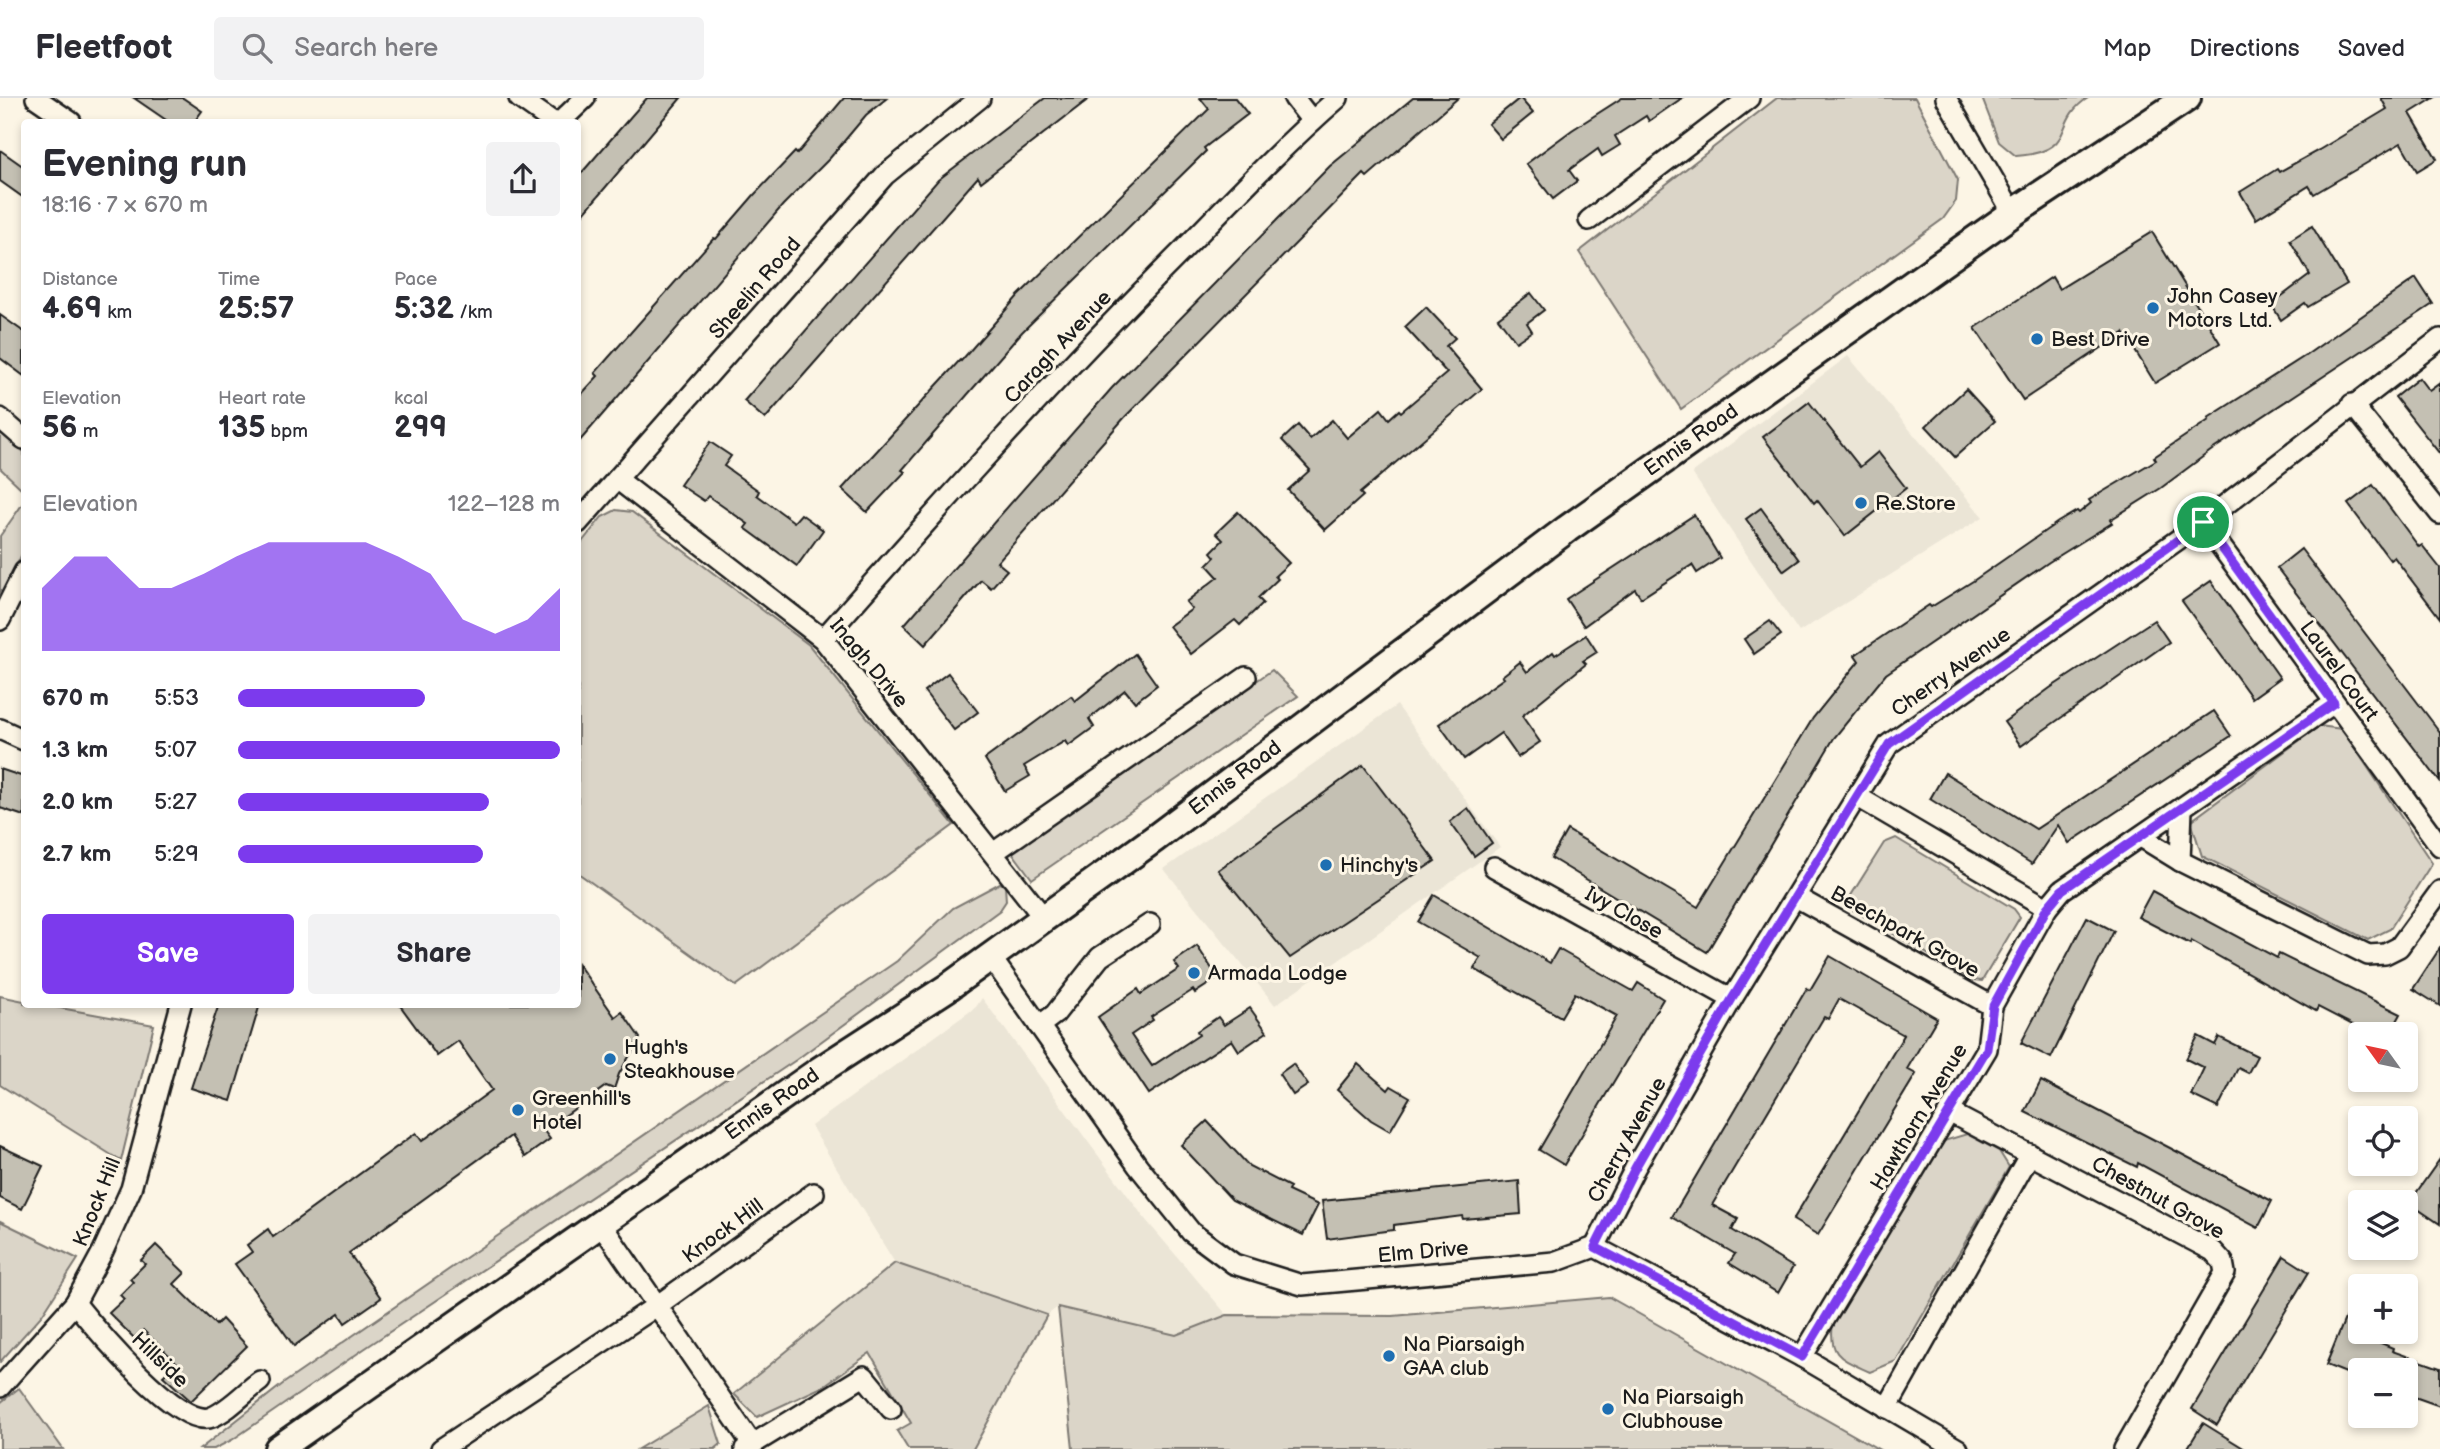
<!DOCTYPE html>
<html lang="en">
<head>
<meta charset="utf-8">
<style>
  :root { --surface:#fff; --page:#f2f2f3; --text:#2b2b33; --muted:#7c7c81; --line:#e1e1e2; --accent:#7c3aed }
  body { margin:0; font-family:"Balsamiq Sans",sans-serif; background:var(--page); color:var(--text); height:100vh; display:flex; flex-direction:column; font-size:26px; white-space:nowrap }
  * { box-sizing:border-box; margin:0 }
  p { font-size:23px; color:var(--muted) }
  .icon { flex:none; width:38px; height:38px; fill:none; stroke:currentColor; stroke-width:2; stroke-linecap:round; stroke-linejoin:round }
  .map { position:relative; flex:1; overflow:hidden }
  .details { position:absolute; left:21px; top:21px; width:560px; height:889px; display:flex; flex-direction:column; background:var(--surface); border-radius:7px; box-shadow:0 4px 10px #0003 }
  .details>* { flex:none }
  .needle { width:46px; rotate:303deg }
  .buttons { position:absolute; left:2348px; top:924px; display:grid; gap:14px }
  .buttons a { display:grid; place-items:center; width:70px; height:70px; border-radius:7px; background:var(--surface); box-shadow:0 4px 10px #0003; font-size:35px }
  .pin { position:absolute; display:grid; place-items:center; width:60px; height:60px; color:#fff; margin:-30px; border:4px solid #fff; border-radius:50%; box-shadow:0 2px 7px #0007 }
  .round { display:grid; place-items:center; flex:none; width:74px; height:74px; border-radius:7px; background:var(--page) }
  .headline { display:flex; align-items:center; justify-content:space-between; height:119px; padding:0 21px }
  h1 { font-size:38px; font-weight:700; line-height:52px }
  .figures { display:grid; grid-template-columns:repeat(3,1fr); gap:10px; height:119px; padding:7px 21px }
  .figures div { display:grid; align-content:center }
  .figures b { font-size:30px; font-weight:700 }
  .figures small { font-size:19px; font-weight:400 }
  .figures p { font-size:19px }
  .chart { height:196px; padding:14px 21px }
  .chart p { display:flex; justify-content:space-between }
  .chart svg { width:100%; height:126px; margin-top:7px; fill:var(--accent); opacity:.7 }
  .button { display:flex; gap:14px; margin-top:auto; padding:14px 21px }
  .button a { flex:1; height:80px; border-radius:7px; background:var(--accent); color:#fff; font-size:28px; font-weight:700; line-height:80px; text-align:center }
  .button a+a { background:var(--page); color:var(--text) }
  ul { padding:0 21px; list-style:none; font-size:23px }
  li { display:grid; grid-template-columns:112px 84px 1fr; align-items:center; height:52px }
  li i { height:18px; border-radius:9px; background:var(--accent) }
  header { display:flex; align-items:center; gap:42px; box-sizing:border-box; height:98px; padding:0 35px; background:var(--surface); border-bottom:2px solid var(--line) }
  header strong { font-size:33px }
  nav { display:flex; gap:38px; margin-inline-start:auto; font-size:24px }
  .search { width:490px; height:63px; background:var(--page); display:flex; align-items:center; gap:18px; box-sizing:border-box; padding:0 24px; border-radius:7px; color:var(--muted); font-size:26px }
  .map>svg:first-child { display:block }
  .built { fill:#ebe5d6 }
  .green { fill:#dbd5c8; stroke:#7c7872; stroke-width:2 }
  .building { fill:#c4c0b3; stroke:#1c1c1c; stroke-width:2 }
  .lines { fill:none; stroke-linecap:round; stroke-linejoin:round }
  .street-casing { stroke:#1c1c1c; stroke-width:24 }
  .secondary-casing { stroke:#1c1c1c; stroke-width:32 }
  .street { stroke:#fcf5e5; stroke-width:19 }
  .secondary { stroke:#fcf5e5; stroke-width:26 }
  .route-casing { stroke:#fff; stroke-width:14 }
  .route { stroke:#7c3aed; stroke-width:9 }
  .poi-dot { fill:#1f6fb2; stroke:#fcf5e5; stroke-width:2.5 }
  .labels { text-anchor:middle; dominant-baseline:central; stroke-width:6; stroke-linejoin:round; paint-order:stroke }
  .street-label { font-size:21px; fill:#1c1c1c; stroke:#fcf5e5 }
  .poi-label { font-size:21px; fill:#1c1c1c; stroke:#fcf5e5; text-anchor:start }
</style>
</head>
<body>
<header>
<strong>Fleetfoot</strong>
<div class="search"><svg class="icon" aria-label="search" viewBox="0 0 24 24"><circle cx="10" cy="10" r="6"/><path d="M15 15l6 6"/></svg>Search here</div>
<nav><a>Map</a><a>Directions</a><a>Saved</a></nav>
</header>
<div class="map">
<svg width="2440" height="1351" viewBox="0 0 2440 1351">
  <rect width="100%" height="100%" fill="#fcf5e5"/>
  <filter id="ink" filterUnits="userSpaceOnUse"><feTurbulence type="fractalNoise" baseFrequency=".0143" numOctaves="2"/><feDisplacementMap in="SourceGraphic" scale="14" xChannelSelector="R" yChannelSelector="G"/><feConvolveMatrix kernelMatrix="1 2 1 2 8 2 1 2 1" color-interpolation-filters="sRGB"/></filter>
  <g filter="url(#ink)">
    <g class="built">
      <polygon points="1848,258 1983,419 1799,534 1692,375"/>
      <polygon points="1397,607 1500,749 1275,907 1164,771"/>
      <polygon points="982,900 1145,1121 1227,1217 1176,1237 1058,1209 1047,1217 895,1165 811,1028 976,909"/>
    </g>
    <g class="green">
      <polygon points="1777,0 1915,0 1958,82 1956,103 1943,121 1681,311 1579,154"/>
      <path d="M1982,0H2088C2050,24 2080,53 2016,58L1999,44Z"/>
      <polygon points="0,334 24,354 24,393 0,370"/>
      <polygon points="24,404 24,452 0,502 0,438"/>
      <polygon points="616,412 632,414 809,547 954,727 736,888 578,775 578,449 602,419"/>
      <polygon points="1272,572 1298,598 1032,781 1012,754"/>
      <polygon points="2319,628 2342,631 2432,765 2390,831 2368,842 2202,758 2191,723"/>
      <polygon points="1896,740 2014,811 2020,819 1982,883 1972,882 1853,812 1850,799 1884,745"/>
      <polygon points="1000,785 1005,788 1006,803 1000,812 796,962 364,1251 232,1342 214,1351 200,1351 284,1285 897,863 953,810"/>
      <polygon points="0,898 24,903 24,906 44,907 154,927 121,1063 0,987"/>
      <path d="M1967,1036L1999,1053L2009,1069L1896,1263L1870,1274C1842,1261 1828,1259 1833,1224L1937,1045Z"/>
      <polygon points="0,1123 78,1161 42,1217 0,1264"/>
      <polygon points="895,1165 1047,1217 973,1351 908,1351 897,1333 911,1325 870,1255 822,1289 757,1319 734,1296"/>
      <polygon points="1609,1199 1878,1351 1073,1351 1058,1209 1176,1237 1227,1217 1393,1218"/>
      <polygon points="19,1290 63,1351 0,1351 0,1305"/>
      <polygon points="709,1308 721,1346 715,1351 638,1351"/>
    </g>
    <g class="building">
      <polygon points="134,0 183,0 202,13 194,24 169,24"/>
      <polygon points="647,0 681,0 578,122 578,79"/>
      <polygon points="844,0 887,0 866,17 830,60 783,107 578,345 578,300 598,278 595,275 714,140 716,141 754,97 795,54 797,56"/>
      <polygon points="1045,0 1090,0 981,84 978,79 765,321 744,303 938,82"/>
      <polygon points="1200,0 1235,0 1248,16 1204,50 1206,53 1022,234 902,372 905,374 867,414 842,391 960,262 961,263 1018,198 1209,11"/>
      <polygon points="1413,0 1458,0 1367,79 1364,76 1125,319 997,464 1007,472 991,490 981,482 925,547 904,527 1112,290 1330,68"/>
      <polygon points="1520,0 1533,15 1501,41 1488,26"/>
      <polygon points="1622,0 1682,0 1649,23 1646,18 1615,38 1620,47 1602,58 1598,51 1569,72 1577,83 1553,101 1526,66 1572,32"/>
      <polygon points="2381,0 2434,0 2410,15 2437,61 2417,73 2401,45 2314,96 2309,88 2256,121 2240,94 2277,71 2279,74 2319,52 2387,11"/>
      <polygon points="0,52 24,69 24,100 0,83"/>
      <polygon points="2312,128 2347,186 2308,209 2305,205 2281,222 2271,206 2310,177 2290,142"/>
      <polygon points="2152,134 2220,245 2155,285 2124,235 2023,302 1975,230 2052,179 2059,191"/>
      <polygon points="2416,180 2433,206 2212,352 2161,390 2110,422 2112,425 2049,464 1886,576 1834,640 1707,854 1551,760 1567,732 1698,809 1813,620 1859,563 1855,557 1929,507 1931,509 1973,483 2058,424 2077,413 2079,415 2091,405 2089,402 2156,362 2154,359 2209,322 2208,320 2305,258"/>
      <polygon points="1531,195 1544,212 1527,225 1532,233 1516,244 1498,220"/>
      <polygon points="1426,209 1455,240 1446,248 1482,291 1360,395 1363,398 1325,432 1288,392 1310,372 1282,342 1298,327 1310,341 1332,322 1347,340 1381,311 1389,321 1399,312 1401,314 1447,275 1405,229"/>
      <polygon points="0,217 24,234 24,278 0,260"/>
      <polygon points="2419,280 2429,293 2440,285 2440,356 2395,299"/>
      <polygon points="1966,291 1995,323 1955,359 1926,328"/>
      <polygon points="1809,304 1860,369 1878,354 1906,390 1845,438 1817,402 1814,405 1763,339"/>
      <polygon points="710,344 731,358 724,368 759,393 757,397 794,424 801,416 823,432 797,468 745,430 748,426 708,398 704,403 680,387"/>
      <polygon points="2373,387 2419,449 2422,447 2440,470 2440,520 2394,459 2390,462 2348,406"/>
      <polygon points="1761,410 1799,462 1784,473 1746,421"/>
      <polygon points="1238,414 1289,465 1275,478 1278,481 1258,500 1263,505 1240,527 1235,522 1191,556 1169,528 1192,511 1186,504 1218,479 1207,467 1215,459 1211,454 1223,442 1216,435"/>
      <polygon points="1694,417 1720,460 1697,475 1692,467 1641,500 1635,491 1584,528 1566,501"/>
      <polygon points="2301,451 2440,634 2440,684 2277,470"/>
      <polygon points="2211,483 2280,580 2252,600 2182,503"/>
      <polygon points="2154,522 2169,544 2021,648 2004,624 2050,590"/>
      <polygon points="1770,523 1781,537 1754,556 1744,541"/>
      <polygon points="1586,537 1597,554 1583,563 1586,566 1522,618 1540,644 1518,659 1501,635 1464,661 1439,626 1504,580 1502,578 1520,564 1527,574 1553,554 1555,557"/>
      <polygon points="1135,556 1157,587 1135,604 1125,592 1089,621 1094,629 1068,648 1065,643 1024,668 1030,678 1005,693 985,661 1071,598 1075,603"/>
      <polygon points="948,575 978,614 954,632 924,593"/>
      <polygon points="2214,613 2231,638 2069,745 2058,727 2032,766 1930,701 1945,675 2036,731"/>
      <polygon points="1363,667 1435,763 1290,860 1218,772"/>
      <polygon points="0,671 24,679 24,718 0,710"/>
      <polygon points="1468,710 1492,745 1474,758 1450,724"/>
      <polygon points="2152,793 2277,860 2279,856 2401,916 2390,936 2370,936 2318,909 2316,913 2191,843 2190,846 2138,819"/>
      <polygon points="1434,797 1550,865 1558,851 1633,893 1638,885 1663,901 1564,1067 1539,1052 1617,918 1575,895 1561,919 1474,871 1481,860 1418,824"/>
      <polygon points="2087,819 2114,833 2051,960 2021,945"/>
      <polygon points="1197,848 1218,880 1195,895 1193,892 1151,919 1153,922 1131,937 1152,968 1199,937 1197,933 1218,919 1224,927 1250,910 1267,934 1239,953 1232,942 1149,996 1098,919 1138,891 1141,896 1179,871 1174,864"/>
      <polygon points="2440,850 2440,908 2413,891"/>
      <polygon points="1830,858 1937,920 1907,971 1916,976 1818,1137 1793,1122 1904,937 1839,901 1828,921 1824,919 1712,1107 1738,1121 1732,1132 1793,1169 1778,1195 1729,1165 1735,1156 1672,1119 1807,890 1810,892"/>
      <polygon points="578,866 615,919 622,914 640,940 619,976 614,991 606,988 544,1033 550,1041 525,1059 511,1038 349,1155 381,1200 345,1225 339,1216 294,1248 235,1166 252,1154 247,1147 268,1131 273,1139 416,1035 422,1043 492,992 458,943 437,958 399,906 578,906"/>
      <polygon points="219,906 260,906 231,1003 191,990"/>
      <polygon points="2198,938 2215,947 2219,939 2257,958 2248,975 2238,970 2218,1010 2191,997 2204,970 2186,961"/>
      <polygon points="1293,966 1308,987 1293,997 1279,976"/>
      <polygon points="1358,966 1388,992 1391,988 1410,999 1390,1033 1371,1022 1337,992"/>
      <polygon points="2041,983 2272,1103 2258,1130 2138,1065 2137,1069 2025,1014"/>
      <polygon points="1207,1023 1249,1068 1290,1089 1288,1093 1318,1107 1303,1137 1232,1102 1181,1047"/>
      <polygon points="0,1048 43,1068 22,1111 0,1100"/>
      <polygon points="2440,1061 2440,1126 2409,1105"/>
      <polygon points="1519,1083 1521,1116 1463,1121 1462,1118 1394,1127 1394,1132 1327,1141 1322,1103"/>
      <polygon points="156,1147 185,1175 174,1186 216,1227 222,1221 247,1248 191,1303 163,1278 177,1265 143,1232 134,1240 109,1215 124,1201 120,1197 133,1184 130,1181 145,1166 141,1162"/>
      <polygon points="2284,1158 2309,1174 2217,1327 2192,1311"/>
      <polygon points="2346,1218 2361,1224 2361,1234 2372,1234 2369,1240 2393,1250 2392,1253 2440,1270 2440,1308 2406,1296 2406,1272 2361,1272 2361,1281 2326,1267"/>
      <polygon points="2203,1325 2245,1351 2187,1351"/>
    </g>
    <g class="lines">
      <g class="street-casing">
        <g id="street">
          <polyline points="36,0 71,24"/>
          <polyline points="519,0 553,24"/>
          <polyline points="1294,0 1312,23"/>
          <polyline points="1946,0 2013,115"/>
          <polyline points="560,24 585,0"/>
          <polyline points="1589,122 1749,0"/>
          <polyline points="2352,306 2440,416"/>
          <polyline points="0,320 24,341"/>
          <polyline points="617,381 823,541 1043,819"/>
          <polyline points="2203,424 2440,748"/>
          <polyline points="578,425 885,77 980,0"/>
          <polyline points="0,522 24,474"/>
          <path d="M823,541C940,408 1058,277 1183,152C1234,100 1284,47 1338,0"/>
          <polyline points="0,631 24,642"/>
          <polyline points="1858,699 2047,810"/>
          <polyline points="2141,739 2180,763 2368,857 2385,856 2399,849 2440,793"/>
          <polyline points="993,755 1246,579"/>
          <polyline points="2180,763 2182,711"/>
          <polyline points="1494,769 1732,901"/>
          <polyline points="1796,799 1992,908"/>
          <polyline points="990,858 1138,1068 1191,1134 1234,1166 1302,1187 1554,1164 1595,1149 1802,1259 1958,1351"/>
          <polyline points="1039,928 1055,916 1100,859 1150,826"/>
          <polyline points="1949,1014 2213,1153 2223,1164 2225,1175 2124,1351"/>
          <polyline points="601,1126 752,1346"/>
          <polyline points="1595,1149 1635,1070 1732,901 1889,646 2203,424 2440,241"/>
          <path d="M75,1205C95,1230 180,1333 212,1319C229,1312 245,1294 260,1283"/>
          <polyline points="1802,1259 1987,951 1992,908 2047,810 2062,792 2334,605"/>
          <polyline points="0,1289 75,1205 103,1153 131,1091 181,906"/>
          <polyline points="1887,1310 2030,1056"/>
          <polyline points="441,1351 658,1207 814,1095"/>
          <polyline points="745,1351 864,1278 891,1311"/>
        </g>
      </g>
      <g class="secondary-casing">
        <polyline id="secondary" points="278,1351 819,973 947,890 1154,741 1567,431 2013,115 2187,0"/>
      </g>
      <use href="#street" class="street"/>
      <use href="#secondary" class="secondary"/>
    </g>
  </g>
  <g class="lines" filter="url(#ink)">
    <g class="route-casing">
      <polygon id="route" points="2203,424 2334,605 2062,792 2047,810 1993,908 1987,951 1802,1259 1595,1149 1635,1070 1732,901 1889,646"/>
    </g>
    <use href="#route" class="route"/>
  </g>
  <g class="poi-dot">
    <circle cx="2153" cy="210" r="7"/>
    <circle cx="2037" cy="241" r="7"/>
    <circle cx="1861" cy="405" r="7"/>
    <circle cx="1326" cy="767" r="7"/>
    <circle cx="1194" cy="875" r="7"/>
    <circle cx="610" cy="961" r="7"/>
    <circle cx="518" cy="1012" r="7"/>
    <circle cx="1389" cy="1258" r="7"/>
    <circle cx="1608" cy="1311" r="7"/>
  </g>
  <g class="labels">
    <g class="street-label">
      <text transform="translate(755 190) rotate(-49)">Sheelin Road</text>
      <text transform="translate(1058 249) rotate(-47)">Caragh Avenue</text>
      <text transform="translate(1691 342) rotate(-35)">Ennis Road</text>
      <text transform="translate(869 565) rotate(50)">Inagh Drive</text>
      <text transform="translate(2339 573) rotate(54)">Laurel Court</text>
      <text transform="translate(1951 574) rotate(-35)">Cherry Avenue</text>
      <text transform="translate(1235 680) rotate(-37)">Ennis Road</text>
      <text transform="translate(1624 815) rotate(29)">Ivy Close</text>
      <text transform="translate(1905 834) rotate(29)">Beechpark Grove</text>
      <text transform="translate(772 1006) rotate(-35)">Ennis Road</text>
      <text transform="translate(1919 1019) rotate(-59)">Hawthorn Avenue</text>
      <text transform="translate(1627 1042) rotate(-61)">Cherry Avenue</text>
      <text transform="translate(2158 1100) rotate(29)">Chestnut Grove</text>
      <text transform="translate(97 1104) rotate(-68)">Knock Hill</text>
      <text transform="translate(723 1133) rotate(-36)">Knock Hill</text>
      <text transform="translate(1423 1154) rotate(-5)">Elm Drive</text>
      <text transform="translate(160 1262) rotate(44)">Hillside</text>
    </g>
    <g class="poi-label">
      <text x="2167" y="198">John Casey<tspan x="2167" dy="24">Motors Ltd.</tspan></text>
      <text x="2051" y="241">Best Drive</text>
      <text x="1875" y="405">Re.Store</text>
      <text x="1340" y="767">Hinchy's</text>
      <text x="1208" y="875">Armada Lodge</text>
      <text x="624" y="949">Hugh's<tspan x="624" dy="24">Steakhouse</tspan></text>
      <text x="532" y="1000">Greenhill's<tspan x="532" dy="24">Hotel</tspan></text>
      <text x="1403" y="1246">Na Piarsaigh<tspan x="1403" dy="24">GAA club</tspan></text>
      <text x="1622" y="1299">Na Piarsaigh<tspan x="1622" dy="24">Clubhouse</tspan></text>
    </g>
  </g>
</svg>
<div class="buttons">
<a><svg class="needle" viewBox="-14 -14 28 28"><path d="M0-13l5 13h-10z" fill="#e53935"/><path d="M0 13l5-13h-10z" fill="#7c7c81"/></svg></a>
<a><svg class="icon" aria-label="locate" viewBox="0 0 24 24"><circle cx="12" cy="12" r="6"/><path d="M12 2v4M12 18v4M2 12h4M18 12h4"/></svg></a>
<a><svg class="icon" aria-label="layers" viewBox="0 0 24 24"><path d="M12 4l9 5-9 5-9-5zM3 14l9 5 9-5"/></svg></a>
<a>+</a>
<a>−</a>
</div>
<div class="pin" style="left:2203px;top:424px;background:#1e9e55"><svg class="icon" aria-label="arrive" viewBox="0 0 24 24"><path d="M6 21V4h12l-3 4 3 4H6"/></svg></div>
<section class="details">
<div class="headline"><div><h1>Evening run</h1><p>18:16 · 7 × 670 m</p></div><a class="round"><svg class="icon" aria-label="share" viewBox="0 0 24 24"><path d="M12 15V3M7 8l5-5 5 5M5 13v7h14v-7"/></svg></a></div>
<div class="figures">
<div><p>Distance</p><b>4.69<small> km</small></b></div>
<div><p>Time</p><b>25:57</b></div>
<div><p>Pace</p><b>5:32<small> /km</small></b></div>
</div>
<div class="figures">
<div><p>Elevation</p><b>56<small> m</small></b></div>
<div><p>Heart rate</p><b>135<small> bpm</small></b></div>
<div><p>kcal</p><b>299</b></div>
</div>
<div class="chart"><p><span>Elevation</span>122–128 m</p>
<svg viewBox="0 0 160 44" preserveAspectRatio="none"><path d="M0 44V22L10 11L20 11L30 22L40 22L50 17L60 11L70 6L80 6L90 6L100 6L110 11L120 17L130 33L140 38L150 33L160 22V44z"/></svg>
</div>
<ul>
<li><b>670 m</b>5:53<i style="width:58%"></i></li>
<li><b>1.3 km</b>5:07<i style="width:100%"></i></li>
<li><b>2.0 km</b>5:27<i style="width:78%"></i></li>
<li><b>2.7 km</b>5:29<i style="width:76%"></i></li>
</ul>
<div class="button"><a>Save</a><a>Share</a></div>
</section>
</div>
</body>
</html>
